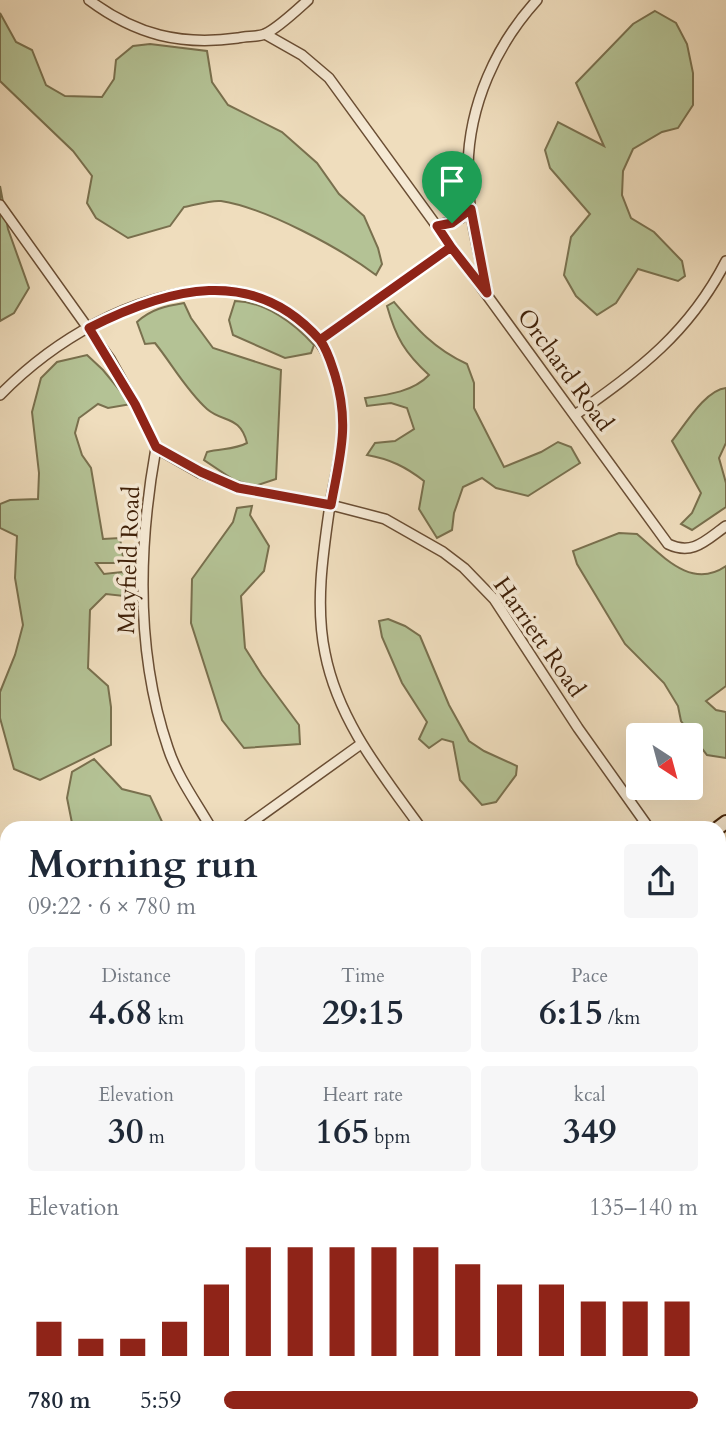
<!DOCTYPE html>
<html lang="en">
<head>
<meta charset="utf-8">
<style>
  :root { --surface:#fff; --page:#f6f6f7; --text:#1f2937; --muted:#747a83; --accent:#8f2418 }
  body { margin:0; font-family:Cardo,serif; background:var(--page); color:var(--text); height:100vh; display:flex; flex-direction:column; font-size:26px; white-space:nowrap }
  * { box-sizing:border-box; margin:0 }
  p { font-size:23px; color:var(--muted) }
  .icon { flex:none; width:38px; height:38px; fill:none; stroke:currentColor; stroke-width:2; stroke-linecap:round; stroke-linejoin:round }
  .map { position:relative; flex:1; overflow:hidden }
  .panel { position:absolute; left:0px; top:821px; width:726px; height:621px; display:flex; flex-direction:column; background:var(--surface); border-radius:21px 21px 0 0; box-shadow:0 7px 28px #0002 }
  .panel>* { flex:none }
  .needle { width:46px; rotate:144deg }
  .buttons { position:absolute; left:626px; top:723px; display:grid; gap:14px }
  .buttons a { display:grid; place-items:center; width:77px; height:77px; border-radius:7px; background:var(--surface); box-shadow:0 7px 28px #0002; font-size:35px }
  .pin { position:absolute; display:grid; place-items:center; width:60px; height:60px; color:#fff; margin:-72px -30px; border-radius:50% 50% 50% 0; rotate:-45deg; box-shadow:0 0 7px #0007 }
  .pin .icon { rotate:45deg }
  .round { display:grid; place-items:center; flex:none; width:74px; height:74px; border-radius:7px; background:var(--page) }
  .overview { display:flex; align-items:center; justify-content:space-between; height:119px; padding:0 28px }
  h1 { font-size:38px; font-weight:700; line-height:52px }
  .stats { display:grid; grid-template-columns:repeat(3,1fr); gap:10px; height:119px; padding:7px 28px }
  .stats div { display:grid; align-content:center; border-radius:7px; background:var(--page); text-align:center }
  .stats b { font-size:35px; font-weight:700 }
  .stats small { font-size:19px; font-weight:400 }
  .stats p { font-size:19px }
  .chart { height:196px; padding:14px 28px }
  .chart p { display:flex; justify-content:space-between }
  .chart svg { width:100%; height:126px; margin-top:7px; stroke:var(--accent); stroke-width:6 }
  ul { padding:0 28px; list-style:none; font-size:23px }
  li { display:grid; grid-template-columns:112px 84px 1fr; align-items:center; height:52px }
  li i { height:18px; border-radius:9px; background:var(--accent) }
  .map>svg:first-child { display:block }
  .green { fill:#b4c295; stroke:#79704e; stroke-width:2 }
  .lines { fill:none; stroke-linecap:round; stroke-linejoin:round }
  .service-casing { stroke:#6a4e34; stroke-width:8 }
  .minor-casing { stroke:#6a4e34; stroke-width:12 }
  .secondary-casing { stroke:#3e1f07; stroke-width:16 }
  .service { stroke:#f5e9d4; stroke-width:4.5 }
  .minor { stroke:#f5e9d4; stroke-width:9 }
  .secondary { stroke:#f5e9d4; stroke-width:12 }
  .route-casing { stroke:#fff; stroke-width:14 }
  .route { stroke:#8f2418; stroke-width:9 }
  .labels { text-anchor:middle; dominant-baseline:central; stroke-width:7; stroke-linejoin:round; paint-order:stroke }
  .street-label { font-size:24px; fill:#3e1f07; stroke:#f5e9d4 }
</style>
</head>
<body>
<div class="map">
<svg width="726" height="1441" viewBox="0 0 726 1441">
  <rect width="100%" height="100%" fill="#efddbd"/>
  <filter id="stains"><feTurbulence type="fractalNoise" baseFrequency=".00286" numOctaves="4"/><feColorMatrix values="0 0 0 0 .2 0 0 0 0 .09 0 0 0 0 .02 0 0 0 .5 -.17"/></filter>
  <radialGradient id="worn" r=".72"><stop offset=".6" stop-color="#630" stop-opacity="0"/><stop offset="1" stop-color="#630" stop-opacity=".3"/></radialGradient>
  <g class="green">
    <polygon points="655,11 676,23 687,44 693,73 693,105 678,128 662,132 633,149 623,171 622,195 631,218 654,232 682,261 685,276 678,281 638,269 616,303 597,315 576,296 564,275 571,237 590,214 550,168 545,150 558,122 604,146 576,83 633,24"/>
    <path d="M0,13L16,42L32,50L46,85L65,96L102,97L114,79L116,60L133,46L150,44L207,51L212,82L228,105L282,132L317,163L339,194L364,216L378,248L382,264L376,275C340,248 266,208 221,201C210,200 195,205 184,207L170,226L128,238L96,218L87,203L92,176L73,151L0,81Z"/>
    <polygon points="0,186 8,229 29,288 14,313 0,321"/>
    <path d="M235,301C266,302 294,323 314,345L311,353L285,358L233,335L229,320Z"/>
    <path d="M394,302C417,329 434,349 467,364L474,383V408L504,467L541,452L558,442L571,447L580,463L528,496L496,488L482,478L463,487L454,513L452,530L437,538L419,509L424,481C406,467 390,459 367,455L375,443L395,441L414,429L407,408L391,403L367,406L365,398C387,395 413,392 429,375C405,353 396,338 387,306Z"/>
    <path d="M184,303L191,318L213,348L281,370L276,479L255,486L234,480L204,460L207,452C221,448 234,450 247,443C240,415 223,423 207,409C186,390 172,364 155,343L145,344L137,322C151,309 166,306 184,303Z"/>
    <polygon points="87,355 103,370 131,404 108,408 98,404 79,418 75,433 82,455 91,468 103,539 120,538 124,563 96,563 104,574 122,572 142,585 133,597 106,594 90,610 88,668 108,686 111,707 111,745 40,780 14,769 0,718 0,692 15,655 23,625 15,578 17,536 0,528 0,504 10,500 38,499 39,473 32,412 41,378 57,362"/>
    <path d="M726,388V443L719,458L726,483V507L692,530L681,524L692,513L701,493L672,441C685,425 705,390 726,388Z"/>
    <polygon points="252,506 250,515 269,546 264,571 241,596 245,648 262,675 299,725 300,744 244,748 222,720 191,623 192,579 233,522 237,508"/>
    <path d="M619,533L637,534C663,556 691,590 726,566V686L706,701L716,710L726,712V758L707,755L681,721L678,706L664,683L625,644L577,564L573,551Z"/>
    <polygon points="388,619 405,626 420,636 449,705 469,741 484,751 517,766 516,775 496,802 482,805 460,780 453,742 442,739 429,748 419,739 427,722 402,683 382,637 379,621"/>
    <polygon points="94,759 122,789 150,796 165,828 73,828 67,798 72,772"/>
    <polygon points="0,988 7,1000 7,1069 0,1060"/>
    <polygon points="725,1275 726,1417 719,1423 719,1276"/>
    <polygon points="555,1435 626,1435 621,1441 559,1441"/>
    <polygon points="649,1435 715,1435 718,1441 653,1441"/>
  </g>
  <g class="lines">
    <g class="service-casing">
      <g id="service">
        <polyline points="2,1429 10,1441"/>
        <polyline points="27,1435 31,1441"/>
        <polyline points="438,1435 442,1441"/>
        <polyline points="275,1441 276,1435"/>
        <polyline points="387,1441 395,1435"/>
        <polyline points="474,1441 482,1435"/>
      </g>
    </g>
    <g class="minor-casing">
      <g id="minor">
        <path d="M89,0C136,35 181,46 238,38C246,36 258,37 265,34C278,28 298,9 308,0"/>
        <path d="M265,34L302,55L329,78L668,544C693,556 706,540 726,526"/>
        <polyline points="0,205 110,359 135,404 156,448 200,473 238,488 331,505 385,519 443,552 464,568 494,599 578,728 649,828"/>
        <polyline points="437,226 461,218 471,209"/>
        <path d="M487,290C478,250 467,209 468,167C469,105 496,45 537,0"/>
        <polyline points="320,340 451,247"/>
        <path d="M0,395C54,340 130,295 209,290C239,288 264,297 288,313C313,330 327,347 335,375C351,428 339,453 330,505C323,553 315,605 325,653C338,720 381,773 421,828"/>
        <path d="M575,415C640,369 689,333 726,261"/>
        <path d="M156,448C138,548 135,651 168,748C177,776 196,802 211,828"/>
        <polyline points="244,828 361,744"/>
        <polyline points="0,859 7,873"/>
        <polyline points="719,1079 726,1089"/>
        <polyline points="719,1168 726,1164"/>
        <polyline points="0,1223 7,1233"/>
        <polyline points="151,1435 156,1441"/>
        <polyline points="342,1441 350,1435"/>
      </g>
    </g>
    <g class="secondary-casing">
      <g id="secondary">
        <polyline points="718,828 726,822"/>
        <polyline points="0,1348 7,1343"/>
      </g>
    </g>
    <use href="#service" class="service"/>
    <use href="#minor" class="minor"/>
    <use href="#secondary" class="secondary"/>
  </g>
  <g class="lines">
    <g class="route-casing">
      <path id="route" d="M452,223L437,226L451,247L320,340C328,351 331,363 335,375C350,424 340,456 331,505L238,488L201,472L156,447L135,404L89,328C168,288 253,264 320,340L451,247L487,293L471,209L452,223"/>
    </g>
    <use href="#route" class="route"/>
  </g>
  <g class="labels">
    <g class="street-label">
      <text transform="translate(565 370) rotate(54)">Orchard Road</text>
      <text transform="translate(129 560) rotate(-88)">Mayfield Road</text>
      <text transform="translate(539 637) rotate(55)">Harriett Road</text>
    </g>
  </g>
  <rect width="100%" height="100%" filter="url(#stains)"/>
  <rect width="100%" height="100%" fill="url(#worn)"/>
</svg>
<div class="buttons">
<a><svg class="needle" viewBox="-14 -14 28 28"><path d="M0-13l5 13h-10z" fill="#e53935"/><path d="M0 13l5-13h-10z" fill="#747a83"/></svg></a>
</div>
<div class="pin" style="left:452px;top:223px;background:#1e9e55"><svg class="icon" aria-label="arrive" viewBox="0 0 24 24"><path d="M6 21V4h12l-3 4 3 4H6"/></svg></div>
<section class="panel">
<div class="overview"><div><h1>Morning run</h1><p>09:22 · 6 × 780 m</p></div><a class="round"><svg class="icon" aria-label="share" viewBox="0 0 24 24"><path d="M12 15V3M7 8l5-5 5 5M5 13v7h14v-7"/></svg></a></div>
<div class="stats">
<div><p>Distance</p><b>4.68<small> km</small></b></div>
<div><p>Time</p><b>29:15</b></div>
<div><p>Pace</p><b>6:15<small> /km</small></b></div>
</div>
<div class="stats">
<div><p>Elevation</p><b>30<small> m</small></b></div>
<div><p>Heart rate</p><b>165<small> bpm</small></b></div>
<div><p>kcal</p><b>349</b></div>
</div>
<div class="chart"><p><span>Elevation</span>135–140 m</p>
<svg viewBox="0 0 160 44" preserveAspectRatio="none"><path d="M5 44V32M15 44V38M25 44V38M35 44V32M45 44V19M55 44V6M65 44V6M75 44V6M85 44V6M95 44V6M105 44V12M115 44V19M125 44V19M135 44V25M145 44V25M155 44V25"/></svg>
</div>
<ul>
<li><b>780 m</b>5:59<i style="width:100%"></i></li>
</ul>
</section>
</div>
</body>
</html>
